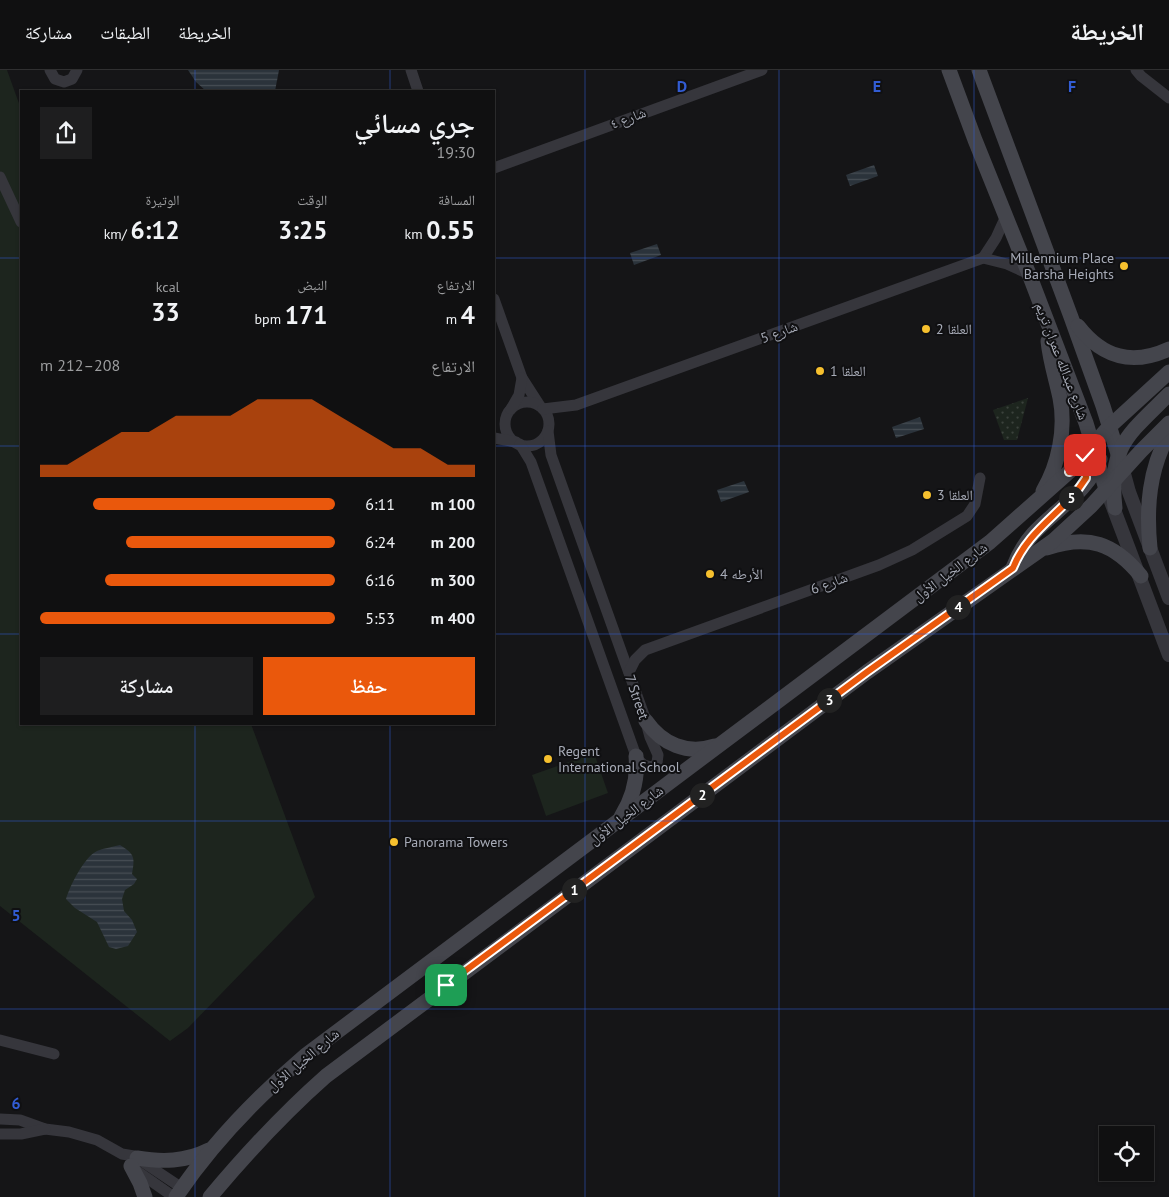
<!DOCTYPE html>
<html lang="ar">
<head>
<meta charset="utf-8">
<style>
  :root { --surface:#101011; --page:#1e1e1f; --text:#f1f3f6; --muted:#9c9d9f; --line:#303031; --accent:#ea580c }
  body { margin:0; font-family:"PT Sans","Noto Naskh Arabic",sans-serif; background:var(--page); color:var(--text); direction:rtl; height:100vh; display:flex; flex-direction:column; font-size:19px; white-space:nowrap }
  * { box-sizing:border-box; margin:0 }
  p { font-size:16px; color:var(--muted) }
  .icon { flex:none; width:28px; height:28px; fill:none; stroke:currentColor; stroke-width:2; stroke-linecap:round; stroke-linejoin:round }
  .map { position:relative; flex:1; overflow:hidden; direction:ltr }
  .drawer { position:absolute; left:20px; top:20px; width:475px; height:635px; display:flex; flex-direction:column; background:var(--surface); border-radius:0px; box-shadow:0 1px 4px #0004,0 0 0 1px var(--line); direction:rtl }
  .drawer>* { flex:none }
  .tools { position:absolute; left:1099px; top:1056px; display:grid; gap:10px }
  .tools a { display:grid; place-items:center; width:55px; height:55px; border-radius:0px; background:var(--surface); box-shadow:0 1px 4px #0004,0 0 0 1px var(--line); font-size:25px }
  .pin { position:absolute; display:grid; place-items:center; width:42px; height:42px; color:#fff; margin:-21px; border-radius:10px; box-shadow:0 2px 8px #0006 }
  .km { position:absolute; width:25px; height:25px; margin:-12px; border-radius:50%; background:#222; color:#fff; font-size:14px; line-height:25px; text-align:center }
  .round { display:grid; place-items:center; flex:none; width:52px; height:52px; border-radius:0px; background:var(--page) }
  .summary { display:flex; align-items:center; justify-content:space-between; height:85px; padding:0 20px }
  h1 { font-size:28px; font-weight:600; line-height:38px }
  .metrics { display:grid; grid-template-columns:repeat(3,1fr); gap:8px; height:85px; padding:5px 20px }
  .metrics div { display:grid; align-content:center }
  .metrics b { font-size:25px; font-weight:600 }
  .metrics small { font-size:14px; font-weight:400 }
  .metrics p { font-size:14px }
  .chart { height:140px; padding:10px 20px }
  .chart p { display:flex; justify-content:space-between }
  .chart svg { width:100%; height:90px; margin-top:5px; fill:var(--accent); opacity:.7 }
  .primary-button { display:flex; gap:10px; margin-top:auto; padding:10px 20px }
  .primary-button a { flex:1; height:58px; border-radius:0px; background:var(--accent); color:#fff; font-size:20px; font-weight:600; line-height:58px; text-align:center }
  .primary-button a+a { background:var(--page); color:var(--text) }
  ul { padding:0 20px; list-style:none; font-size:16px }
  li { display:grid; grid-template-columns:80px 60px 1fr; align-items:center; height:38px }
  li i { height:12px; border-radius:6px; background:var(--accent) }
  header { display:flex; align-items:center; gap:30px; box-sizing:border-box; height:70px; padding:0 25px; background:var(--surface); border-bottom:1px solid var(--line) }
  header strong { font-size:24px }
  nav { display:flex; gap:28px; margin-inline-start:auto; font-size:18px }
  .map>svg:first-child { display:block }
  .grass { fill:#1d251e }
  .park { fill:url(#park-dots) }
  .water { fill:url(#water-rules) }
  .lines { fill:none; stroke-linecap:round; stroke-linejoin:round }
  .minor { stroke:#36363c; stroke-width:11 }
  .tertiary { stroke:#36363c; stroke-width:14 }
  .secondary { stroke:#44454c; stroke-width:15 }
  .route-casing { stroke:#fff; stroke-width:10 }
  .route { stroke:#ea580c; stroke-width:6 }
  .grid { fill:none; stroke:#325cd3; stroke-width:1; stroke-opacity:0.55 }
  .poi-dot { fill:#f6c02e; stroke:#101012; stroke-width:2 }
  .labels { text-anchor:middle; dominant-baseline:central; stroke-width:4; stroke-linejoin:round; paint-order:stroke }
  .street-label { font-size:14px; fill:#a7abb7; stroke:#101012 }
  .poi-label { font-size:14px; fill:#a7abb7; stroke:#101012; text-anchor:start }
  .grid-label { font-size:16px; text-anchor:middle; font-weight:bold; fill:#325cd3; stroke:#101012; stroke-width:4; stroke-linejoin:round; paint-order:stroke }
</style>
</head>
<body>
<header>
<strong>الخريطة</strong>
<nav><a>الخريطة</a><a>الطبقات</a><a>مشاركة</a></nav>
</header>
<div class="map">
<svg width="1169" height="1127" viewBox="0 0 1169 1127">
  <defs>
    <pattern id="park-dots" width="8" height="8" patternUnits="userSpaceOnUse" patternTransform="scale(1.25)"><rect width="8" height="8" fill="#1d251e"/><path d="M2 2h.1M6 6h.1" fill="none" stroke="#3b423c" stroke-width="1.8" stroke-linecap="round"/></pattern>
    <pattern id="water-rules" width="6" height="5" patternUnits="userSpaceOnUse" patternTransform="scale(1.25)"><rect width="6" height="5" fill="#2b333b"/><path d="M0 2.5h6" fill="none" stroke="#474e55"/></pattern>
  </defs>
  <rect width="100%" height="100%" fill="#151517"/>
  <g class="grass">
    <polygon points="0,0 7,0 21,39 21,654 251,654 315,827 188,958 170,971 0,836"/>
    <polygon points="594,683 608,723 546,746 532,705"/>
  </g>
  <polygon class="park" points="1028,328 1017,370 1004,370 993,340"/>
  <g class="water">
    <polygon points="188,0 279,0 275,21 206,21 196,12"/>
    <polygon points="874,95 878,106 850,116 846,105"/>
    <polygon points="657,174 661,185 634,195 630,183"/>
    <polygon points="920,347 924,359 896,368 892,357"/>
    <polygon points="744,411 749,422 721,432 717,420"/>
    <path d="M120,775C135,784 135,788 132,804L137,809L134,814L125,820L122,829L124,841L132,850L137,862L128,876L116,879L109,877L97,852L75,838L66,829C70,816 84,787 97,781C104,778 113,777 120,775Z"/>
  </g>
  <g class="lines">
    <g class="minor">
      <polyline points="50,0 55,9 64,12 72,9 77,0"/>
      <polyline points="411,0 418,21"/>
      <polyline points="1136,0 1141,6 1169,28"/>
      <polyline points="494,98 762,0"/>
      <polyline points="0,107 21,152"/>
      <polyline points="983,188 996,168 1006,146"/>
      <polyline points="494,229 522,308 540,336"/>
      <circle cx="527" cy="354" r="22"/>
      <polyline points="511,339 519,325 522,308"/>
      <polyline points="543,339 576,335 983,188 1007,194 1029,204"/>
      <polyline points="494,368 516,372"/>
      <path d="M520,374L531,392L636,686C640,693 645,698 654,696L657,693L658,685L650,667L644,645L551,385L548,361"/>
      <polyline points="629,602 635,590 645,580 879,495 912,480 967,446 975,434 980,408"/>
      <polyline points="0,970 54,984"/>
      <polyline points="0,1049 20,1050 45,1059 69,1062 97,1070 122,1084 134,1086 182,1118"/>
      <polyline points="0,1064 21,1064 45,1059"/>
      <polyline points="134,1099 174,1127"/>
    </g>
    <g class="tertiary">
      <polyline points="1123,400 1129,422 1169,528"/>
      <polyline points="1110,429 1169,585"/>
    </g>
    <g class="secondary">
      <polyline points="949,0 975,70 1029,204 1086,353 1106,419"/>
      <polyline points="979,0 1071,247 1103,336 1123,400"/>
      <path d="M1078,256C1103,288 1132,296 1169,279"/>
      <path d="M1043,421C1059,394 1066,358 1060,328C1056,309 1050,291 1048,271"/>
      <path d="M1115,438C1108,376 1128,365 1169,324"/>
      <path d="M1047,478C1088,464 1114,473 1141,506"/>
      <path d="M1150,478C1146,437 1149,400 1169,363"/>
      <path d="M1013,498C1018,485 1024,474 1033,464C1055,440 1089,421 1100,389"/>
      <path d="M646,651C662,674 687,685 715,676"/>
      <path d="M621,747C633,728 638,707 636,686"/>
      <path d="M137,1088C162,1092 185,1092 209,1080"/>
      <polyline points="131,1096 140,1113 145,1127"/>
      <path d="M176,1127C212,1073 257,1027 306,985L990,472L1069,402L1109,357L1169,302"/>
      <path d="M210,1127C246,1084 283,1044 326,1006L867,602L1053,471L1091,436L1141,381L1169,353"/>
    </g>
  </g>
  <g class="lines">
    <g class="route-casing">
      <path id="route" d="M446,915L867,602L1013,498C1029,458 1065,442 1086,408V404L1082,399L1079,398L1069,402L1085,385"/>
    </g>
    <use href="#route" class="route"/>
  </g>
  <path class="grid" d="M195,0V21M390,0V21M585,0V1127M779,0V1127M974,0V1127M0,188H21M494,188H1169M0,376H21M494,376H1169M0,564H21M494,564H1169M195,654V1127M390,654V1127M0,751H1169M0,939H1169"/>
  <g class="poi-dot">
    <circle cx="1124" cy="196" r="5"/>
    <circle cx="926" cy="259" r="5"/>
    <circle cx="820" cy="301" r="5"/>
    <circle cx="927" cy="425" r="5"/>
    <circle cx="710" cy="504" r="5"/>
    <circle cx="548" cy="689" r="5"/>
    <circle cx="394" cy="772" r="5"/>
  </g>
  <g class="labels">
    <g class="street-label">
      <text transform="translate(628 48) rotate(-20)">شارع ٤</text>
      <text transform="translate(779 262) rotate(-20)">شارع 5</text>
      <text transform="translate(1062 291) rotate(69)">شارع عبدالله عمران تريم</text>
      <text transform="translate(950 502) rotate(-37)">شارع الخيل الأول</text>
      <text transform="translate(829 513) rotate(-20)">شارع 6</text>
      <text transform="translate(637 627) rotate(71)">7 Street</text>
      <text transform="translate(626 745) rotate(-37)">شارع الخيل الأول</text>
      <text transform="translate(303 990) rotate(-40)">شارع الخيل الأول</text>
    </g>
    <g class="poi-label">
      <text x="1114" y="188" text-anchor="end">Millennium Place<tspan x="1114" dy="16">Barsha Heights</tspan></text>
      <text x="936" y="259">العلقا 2</text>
      <text x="830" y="301">العلقا 1</text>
      <text x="937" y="425">العلقا 3</text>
      <text x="720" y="504">الأرطه 4</text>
      <text x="558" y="681">Regent<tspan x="558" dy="16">International School</tspan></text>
      <text x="404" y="772">Panorama Towers</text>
    </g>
  </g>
  <g class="grid-label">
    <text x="682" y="22">D</text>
    <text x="877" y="22">E</text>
    <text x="1072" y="22">F</text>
    <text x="16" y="851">5</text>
    <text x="16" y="1039">6</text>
  </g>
</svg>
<div class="tools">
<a><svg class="icon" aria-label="locate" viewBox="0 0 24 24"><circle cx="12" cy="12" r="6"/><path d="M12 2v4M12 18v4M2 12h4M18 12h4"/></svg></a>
</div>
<div class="pin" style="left:446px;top:915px;background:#1e9e55"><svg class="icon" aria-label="arrive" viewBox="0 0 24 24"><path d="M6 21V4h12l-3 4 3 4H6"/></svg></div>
<div class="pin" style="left:1085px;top:385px;background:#d93025"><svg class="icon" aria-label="check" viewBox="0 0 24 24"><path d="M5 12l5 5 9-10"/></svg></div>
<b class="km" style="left:574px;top:820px">1</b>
<b class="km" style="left:702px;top:725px">2</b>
<b class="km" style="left:829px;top:630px">3</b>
<b class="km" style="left:958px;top:537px">4</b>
<b class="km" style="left:1071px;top:428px">5</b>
<section class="drawer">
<div class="summary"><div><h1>جري مسائي</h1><p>19:30</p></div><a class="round"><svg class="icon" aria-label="share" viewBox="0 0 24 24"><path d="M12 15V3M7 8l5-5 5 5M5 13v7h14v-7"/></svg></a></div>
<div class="metrics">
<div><p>المسافة</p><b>0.55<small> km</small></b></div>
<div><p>الوقت</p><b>3:25</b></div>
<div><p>الوتيرة</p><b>6:12<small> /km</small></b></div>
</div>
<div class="metrics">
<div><p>الارتفاع</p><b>4<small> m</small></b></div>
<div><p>النبض</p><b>171<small> bpm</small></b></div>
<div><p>kcal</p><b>33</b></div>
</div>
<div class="chart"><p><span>الارتفاع</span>208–212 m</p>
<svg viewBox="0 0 160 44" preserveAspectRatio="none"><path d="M0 44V38L10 38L20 30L30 22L40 22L50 14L60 14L70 14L80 6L90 6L100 6L110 14L120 22L130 30L140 30L150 38L160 38V44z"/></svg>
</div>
<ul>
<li><b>100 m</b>6:11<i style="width:82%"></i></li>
<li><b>200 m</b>6:24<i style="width:71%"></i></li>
<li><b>300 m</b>6:16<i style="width:78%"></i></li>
<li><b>400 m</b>5:53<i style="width:100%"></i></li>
</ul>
<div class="primary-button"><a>حفظ</a><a>مشاركة</a></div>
</section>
</div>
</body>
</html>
